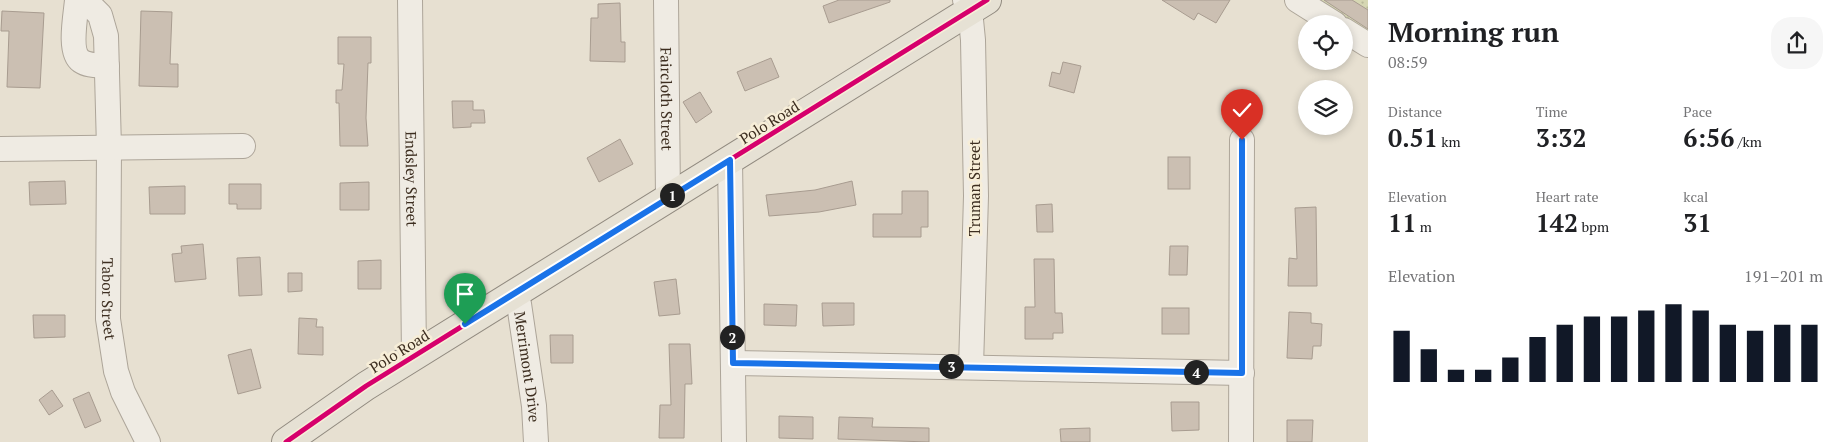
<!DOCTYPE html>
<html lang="en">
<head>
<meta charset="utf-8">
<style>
  :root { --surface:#fff; --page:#f6f6f6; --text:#202124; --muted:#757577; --accent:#111827 }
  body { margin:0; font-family:"PT Serif",serif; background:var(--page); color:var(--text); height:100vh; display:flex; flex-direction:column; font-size:19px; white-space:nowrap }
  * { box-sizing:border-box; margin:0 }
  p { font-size:16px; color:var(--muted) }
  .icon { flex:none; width:28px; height:28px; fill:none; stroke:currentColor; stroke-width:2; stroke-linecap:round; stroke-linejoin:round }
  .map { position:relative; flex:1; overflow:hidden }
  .drawer { display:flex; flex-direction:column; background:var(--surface); width:475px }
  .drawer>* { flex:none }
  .controls { position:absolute; left:1298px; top:15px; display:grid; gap:10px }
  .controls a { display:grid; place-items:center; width:55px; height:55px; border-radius:50%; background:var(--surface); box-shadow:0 2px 8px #0003; font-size:25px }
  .pin { position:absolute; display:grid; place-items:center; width:42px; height:42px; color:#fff; margin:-51px -21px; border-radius:50% 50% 50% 0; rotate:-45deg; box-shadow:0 0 5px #0007 }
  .pin .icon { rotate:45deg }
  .km { position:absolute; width:25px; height:25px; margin:-12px; border-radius:50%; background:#222; color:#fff; font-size:14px; line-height:25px; text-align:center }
  .round { display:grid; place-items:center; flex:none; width:52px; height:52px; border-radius:20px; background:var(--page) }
  .overview { display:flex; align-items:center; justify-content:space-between; height:85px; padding:0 20px }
  h1 { font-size:28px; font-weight:800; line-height:38px }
  .figures { display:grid; grid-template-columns:repeat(3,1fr); gap:8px; height:85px; padding:5px 20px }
  .figures div { display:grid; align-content:center }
  .figures b { font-size:25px; font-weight:800 }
  .figures small { font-size:14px; font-weight:400 }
  .figures p { font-size:14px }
  .chart { height:140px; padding:10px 20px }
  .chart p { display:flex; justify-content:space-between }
  .chart svg { width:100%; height:90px; margin-top:5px; stroke:var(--accent); stroke-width:6 }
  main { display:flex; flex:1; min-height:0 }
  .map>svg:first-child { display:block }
  .park { fill:url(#park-dots) }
  .building { fill:#cbbfb2; stroke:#a89c90 }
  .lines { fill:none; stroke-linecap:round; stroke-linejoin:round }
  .minor-casing { stroke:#ada599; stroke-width:26 }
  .major-casing { stroke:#928b80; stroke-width:30 }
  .minor { stroke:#efebe3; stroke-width:24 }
  .major { stroke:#e6e1d4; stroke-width:28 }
  .cycleway-casing { stroke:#f7eed8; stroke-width:8 }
  .cycleway { stroke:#d6006c; stroke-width:5 }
  .route-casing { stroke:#fff; stroke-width:10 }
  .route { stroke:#1a73e8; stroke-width:6 }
  .labels { text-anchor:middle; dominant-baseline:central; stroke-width:5; stroke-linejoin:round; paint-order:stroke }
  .street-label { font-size:15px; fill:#3d2e20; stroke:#f7eed8 }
</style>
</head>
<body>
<main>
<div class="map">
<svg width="1368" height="442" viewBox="0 0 1368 442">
  <defs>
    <pattern id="park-dots" width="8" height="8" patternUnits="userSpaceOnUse" patternTransform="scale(1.25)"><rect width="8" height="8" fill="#d6d7b3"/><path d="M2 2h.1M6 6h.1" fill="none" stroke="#b9b99a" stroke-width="1.8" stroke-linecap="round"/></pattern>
  </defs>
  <rect width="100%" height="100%" fill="#e7e0d1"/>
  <polygon class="park" points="1317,0 1368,0 1368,32"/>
  <g class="building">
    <polygon points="839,0 890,0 890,2 829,23 823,6"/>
    <polygon points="1162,0 1230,0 1216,23 1198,13 1194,20"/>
    <polygon points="1324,0 1352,0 1368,10 1368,29"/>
    <polygon points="620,3 621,42 625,42 625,62 590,61 591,18 598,18 598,4"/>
    <polygon points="2,11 44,13 40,88 7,87 9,31 1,31"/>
    <polygon points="141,11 172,12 170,64 178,64 178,87 139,86"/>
    <polygon points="338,37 371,37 371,63 368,63 366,118 368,146 340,146 339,103 336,103 336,90 342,90 344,64 338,64"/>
    <polygon points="771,58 779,77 745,91 737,72"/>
    <polygon points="1063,62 1081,66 1074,93 1049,86 1052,72 1060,74"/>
    <polygon points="700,92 712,112 696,123 683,102"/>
    <polygon points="452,101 473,101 473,110 484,110 485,123 471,123 471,127 453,128"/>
    <polygon points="620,139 633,164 599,182 587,158"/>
    <rect x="1168" y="157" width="22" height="32"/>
    <polygon points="65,181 66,204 30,205 29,182"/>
    <polygon points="852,181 856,205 819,212 769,216 766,195 815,190"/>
    <polygon points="369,182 369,210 340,210 340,183"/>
    <polygon points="229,184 261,184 261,209 237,209 237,204 229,204"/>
    <polygon points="185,186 185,214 150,214 149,187"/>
    <polygon points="902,191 928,191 928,227 921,227 921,237 873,237 873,214 902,214"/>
    <polygon points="1052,204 1053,232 1037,232 1036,205"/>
    <polygon points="1316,207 1317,286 1288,286 1289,258 1297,259 1295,208"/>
    <polygon points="203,244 206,279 175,282 172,254 182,253 181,246"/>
    <polygon points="1170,246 1188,246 1187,275 1169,275"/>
    <polygon points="260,257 262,295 239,296 237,258"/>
    <polygon points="1034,259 1054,259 1055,313 1062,313 1063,333 1053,333 1053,339 1025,339 1025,307 1035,307"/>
    <polygon points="381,260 381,289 358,289 358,261"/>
    <polygon points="288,273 302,273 302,291 288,292"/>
    <polygon points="676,279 680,314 659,316 654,282"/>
    <polygon points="822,303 854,303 854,325 823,326"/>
    <polygon points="764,304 797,305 796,326 764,325"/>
    <rect x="1162" y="308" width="27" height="26"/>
    <polygon points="1289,312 1311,313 1311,323 1322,324 1321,346 1313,346 1312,359 1287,358"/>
    <polygon points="33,315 65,315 65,337 34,338"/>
    <polygon points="299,318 317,319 316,327 323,327 323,355 298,354"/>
    <polygon points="550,335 573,335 573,363 551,363"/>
    <polygon points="669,344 690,344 692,384 685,384 684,438 659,438 660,405 671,405"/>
    <polygon points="251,349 261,388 238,394 228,355"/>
    <polygon points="52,390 63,406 49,415 39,400"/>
    <polygon points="89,392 101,421 85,428 73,399"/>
    <polygon points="1171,402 1199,402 1199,430 1172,431"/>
    <polygon points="779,416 813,417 813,439 779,438"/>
    <polygon points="839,417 873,418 872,427 929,428 929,442 838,439"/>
    <polygon points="1287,420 1313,420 1312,442 1287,442"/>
    <polygon points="1090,428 1090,442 1061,442 1060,429"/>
  </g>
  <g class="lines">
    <g class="minor-casing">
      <g id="minor">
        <path d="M77,0C76,14 68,52 81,61C88,66 99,65 107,66"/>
        <path id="s1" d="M85,0L100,15L106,36L109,148L108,319L116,371L123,392L148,442"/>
        <path id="s2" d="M410,0L414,356"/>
        <path id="s3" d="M666,0L668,198"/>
        <polyline points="965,0 970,10 973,40 976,196 971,367"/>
        <polyline points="1297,0 1335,24"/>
        <polyline points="1344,30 1368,45"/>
        <polyline points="0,149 243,146"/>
        <polyline points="730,160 734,442"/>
        <path id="s4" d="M515,292L519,304L534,406L536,442"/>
        <polyline points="733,363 1242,373"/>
        <polyline points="1241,442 1242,140"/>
      </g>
    </g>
    <g class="major-casing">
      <polyline id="major" points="286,442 366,386 987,0"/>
    </g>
    <use href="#minor" class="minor"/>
    <use href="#major" class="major"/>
    <g class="cycleway-casing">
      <g id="cycleway">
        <polyline points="733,363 1242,373"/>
        <polyline points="286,442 366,386 987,0"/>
      </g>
    </g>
    <use href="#cycleway" class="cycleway"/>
  </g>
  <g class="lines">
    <g class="route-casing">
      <polyline id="route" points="465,324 730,160 733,363 1242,373 1242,140"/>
    </g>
    <use href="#route" class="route"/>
  </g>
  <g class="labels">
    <g class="street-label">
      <text stroke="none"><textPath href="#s3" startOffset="99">Faircloth Street</textPath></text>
      <text transform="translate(769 122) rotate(-32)">Polo Road</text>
      <text stroke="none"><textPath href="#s2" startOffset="179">Endsley Street</textPath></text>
      <text transform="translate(974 188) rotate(-90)">Truman Street</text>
      <text stroke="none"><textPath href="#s1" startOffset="306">Tabor Street</textPath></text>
      <text transform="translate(399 351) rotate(-32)">Polo Road</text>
      <text stroke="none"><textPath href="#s4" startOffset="76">Merrimont Drive</textPath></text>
    </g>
  </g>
</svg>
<div class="controls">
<a><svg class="icon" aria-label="locate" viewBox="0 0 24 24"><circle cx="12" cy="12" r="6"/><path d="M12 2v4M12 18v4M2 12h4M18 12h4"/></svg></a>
<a><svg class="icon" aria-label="layers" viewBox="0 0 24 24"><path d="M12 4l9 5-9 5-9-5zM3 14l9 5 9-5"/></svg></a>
</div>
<div class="pin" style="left:465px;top:324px;background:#1e9e55"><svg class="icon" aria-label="arrive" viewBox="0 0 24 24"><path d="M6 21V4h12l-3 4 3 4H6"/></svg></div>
<div class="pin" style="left:1242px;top:140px;background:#d93025"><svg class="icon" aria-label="check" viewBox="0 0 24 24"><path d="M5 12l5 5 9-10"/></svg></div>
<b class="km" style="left:672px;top:195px">1</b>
<b class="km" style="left:732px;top:337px">2</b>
<b class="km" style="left:951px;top:366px">3</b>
<b class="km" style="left:1196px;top:372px">4</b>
</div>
<section class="drawer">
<div class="overview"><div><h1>Morning run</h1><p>08:59</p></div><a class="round"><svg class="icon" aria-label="share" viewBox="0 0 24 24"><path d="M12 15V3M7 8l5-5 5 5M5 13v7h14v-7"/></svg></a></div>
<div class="figures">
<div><p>Distance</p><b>0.51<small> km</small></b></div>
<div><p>Time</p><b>3:32</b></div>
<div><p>Pace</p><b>6:56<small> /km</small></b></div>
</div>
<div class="figures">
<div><p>Elevation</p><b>11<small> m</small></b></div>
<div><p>Heart rate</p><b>142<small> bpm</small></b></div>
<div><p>kcal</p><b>31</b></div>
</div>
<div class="chart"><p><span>Elevation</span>191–201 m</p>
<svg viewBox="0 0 160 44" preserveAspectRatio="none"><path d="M5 44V19M15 44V28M25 44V38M35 44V38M45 44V32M55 44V22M65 44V16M75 44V12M85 44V12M95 44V9M105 44V6M115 44V9M125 44V16M135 44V19M145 44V16M155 44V16"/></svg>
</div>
</section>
</main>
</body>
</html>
